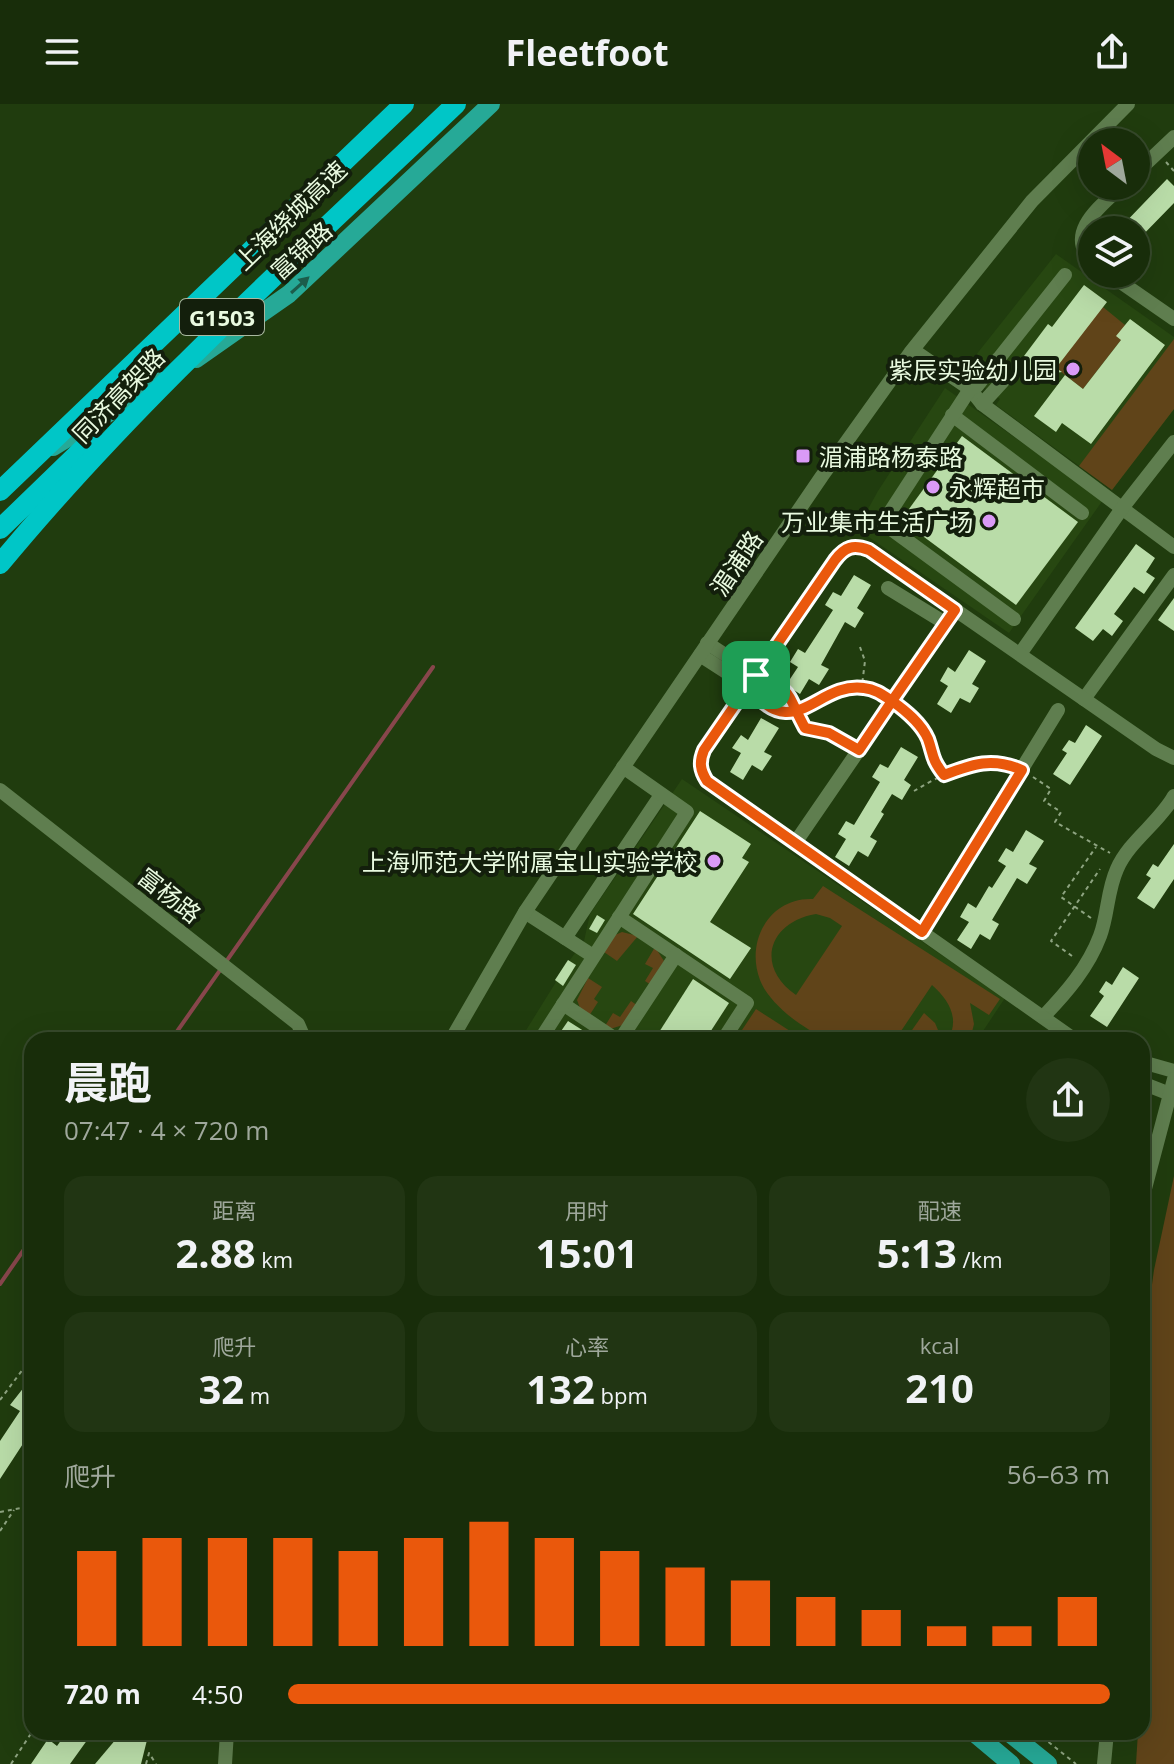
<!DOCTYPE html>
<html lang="zh">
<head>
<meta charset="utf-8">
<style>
  :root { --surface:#182d0a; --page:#213513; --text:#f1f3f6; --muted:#9fa89c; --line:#36492b; --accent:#ea580c }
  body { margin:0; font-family:"Open Sans","Noto Sans SC",sans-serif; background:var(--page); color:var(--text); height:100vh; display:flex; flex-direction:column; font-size:30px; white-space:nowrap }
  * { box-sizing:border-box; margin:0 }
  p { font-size:26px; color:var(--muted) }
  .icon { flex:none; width:44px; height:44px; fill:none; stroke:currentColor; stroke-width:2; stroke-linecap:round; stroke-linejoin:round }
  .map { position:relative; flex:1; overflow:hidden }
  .sheet { position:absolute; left:24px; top:928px; width:1126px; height:708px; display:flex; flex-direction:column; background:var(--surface); border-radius:24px; box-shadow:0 8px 32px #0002,0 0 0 2px var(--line) }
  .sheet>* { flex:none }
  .needle { width:52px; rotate:328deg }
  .tools { position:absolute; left:1078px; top:24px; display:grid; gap:16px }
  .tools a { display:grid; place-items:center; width:72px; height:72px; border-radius:50%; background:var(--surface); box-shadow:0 8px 32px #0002,0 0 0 2px var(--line); font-size:40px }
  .pin { position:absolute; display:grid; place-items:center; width:68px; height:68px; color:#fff; margin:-34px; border-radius:16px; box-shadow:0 4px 12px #0006 }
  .round { display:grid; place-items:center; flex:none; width:84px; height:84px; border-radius:42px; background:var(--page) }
  .summary { display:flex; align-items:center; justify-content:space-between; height:136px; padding:0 40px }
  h1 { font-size:44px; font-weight:700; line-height:60px }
  .stats { display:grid; grid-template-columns:repeat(3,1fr); gap:12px; height:136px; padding:8px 40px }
  .stats div { display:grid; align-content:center; border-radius:20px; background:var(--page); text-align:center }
  .stats b { font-size:40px; font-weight:700 }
  .stats small { font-size:22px; font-weight:400 }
  .stats p { font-size:22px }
  .chart { height:224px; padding:16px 40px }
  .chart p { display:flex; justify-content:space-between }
  .chart svg { width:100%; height:144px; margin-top:8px; stroke:var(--accent); stroke-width:6 }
  ul { padding:0 40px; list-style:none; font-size:26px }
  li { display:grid; grid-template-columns:128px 96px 1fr; align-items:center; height:60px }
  li i { height:20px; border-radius:10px; background:var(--accent) }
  header { display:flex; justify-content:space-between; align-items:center; height:104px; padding:0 40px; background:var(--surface); font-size:36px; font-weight:700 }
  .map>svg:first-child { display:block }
  .built { fill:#274711 }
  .green { fill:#604419; fill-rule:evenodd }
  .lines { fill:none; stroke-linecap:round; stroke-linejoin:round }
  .stream { stroke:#88464c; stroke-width:4 }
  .building { fill:#b9dca8 }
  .path { stroke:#8ea481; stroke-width:2; stroke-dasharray:4 4; stroke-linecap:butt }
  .minor { stroke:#5f7e4f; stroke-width:14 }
  .major { stroke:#26a997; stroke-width:18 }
  .highway { stroke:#00c6c7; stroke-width:20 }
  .oneway { fill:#1c5d4b }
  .route-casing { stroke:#fff; stroke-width:16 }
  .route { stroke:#ea580c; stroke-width:10 }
  .poi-dot { fill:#da9af6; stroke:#131f0c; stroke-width:3 }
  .labels { text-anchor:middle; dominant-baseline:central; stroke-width:8; stroke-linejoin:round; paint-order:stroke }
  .shield { fill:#131f0c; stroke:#a9b8a0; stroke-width:2 }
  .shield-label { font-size:22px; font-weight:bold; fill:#e9fae0 }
  .street-label { font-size:24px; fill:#e9fae0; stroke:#131f0c }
  .poi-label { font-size:24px; fill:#e9fae0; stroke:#131f0c; text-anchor:end }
</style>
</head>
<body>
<header><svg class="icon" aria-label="menu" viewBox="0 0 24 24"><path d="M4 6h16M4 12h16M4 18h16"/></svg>Fleetfoot<svg class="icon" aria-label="share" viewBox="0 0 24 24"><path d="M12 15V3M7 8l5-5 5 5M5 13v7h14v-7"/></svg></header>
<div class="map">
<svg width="1174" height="1660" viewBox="0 0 1174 1660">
  <rect width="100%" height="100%" fill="#203c0e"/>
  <g class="built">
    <polygon points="1056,150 1174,233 1174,305 1112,386 996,301 1000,295 974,276 978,269 968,261"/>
    <polygon points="945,284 1103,396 1009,529 857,425 878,387"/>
    <polygon points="682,675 1005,894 977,936 520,936 556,878 555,876 584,837 590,810"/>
  </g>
  <g class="green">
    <polygon points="1103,203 1125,221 1121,236 1083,285 1052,261"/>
    <polygon points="1174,235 1174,305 1112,386 1079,362"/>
    <path d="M823,782L1000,895L989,911L970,899L974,920L970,936H948C960,914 949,896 932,881L895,936C878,936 843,941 828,935C804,926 769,900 760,876C745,837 770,793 813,795ZM816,810L830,814L842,822L796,891C755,863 768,818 816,810Z"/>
    <polygon points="622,828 638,832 617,857 604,848 615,831"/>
    <polygon points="655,843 664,857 651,881 645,877 653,864 645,860"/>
    <polygon points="588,874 602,883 594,895 598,898 589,912 580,904 577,896"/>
    <polygon points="631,897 638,902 623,921 610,925 605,922 613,909 620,913"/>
    <polygon points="756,905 804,936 751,936 740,929"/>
    <polygon points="924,909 935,919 941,933 933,936 905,936"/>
    <polygon points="1174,1072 1174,1660 1136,1660 1138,1628 1142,1628 1142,1511 1150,1500 1149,1451 1142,1440 1142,1253 1154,1166"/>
  </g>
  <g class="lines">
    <g class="stream">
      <polyline points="171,936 433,563"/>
      <polyline points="0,1180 32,1134"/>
    </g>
  </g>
  <g class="building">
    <polygon points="1167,75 1174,82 1174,99 1136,138 1136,126 1118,126"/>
    <polygon points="1084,181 1107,198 1056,264 1062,268 1034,272 1028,265 1027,254 1024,252 1048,220 1052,223"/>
    <polygon points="1130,215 1165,241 1091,340 1062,319 1056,328 1034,312 1065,271 1083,285 1121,236 1116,232"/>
    <polygon points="962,332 1078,418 1016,501 901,416"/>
    <polygon points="1136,440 1155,454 1146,468 1155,474 1144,490 1134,483 1114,510 1123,517 1112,532 1103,525 1093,537 1075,524"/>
    <polygon points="854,471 871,481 857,504 864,509 855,524 845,518 821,561 829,565 819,581 809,575 800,590 786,581 798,563 790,558 798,545 805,549 833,506 825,501 833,488 841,492"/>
    <polygon points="1174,494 1174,527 1158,516"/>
    <polygon points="969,546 986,557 972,580 979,584 970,599 960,594 951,609 937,600 948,582 940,577 948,563 955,568"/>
    <polygon points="761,614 779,624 764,648 772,652 762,667 752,661 743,676 730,668 741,649 732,644 741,631 748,636"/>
    <polygon points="1086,621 1102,632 1070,681 1053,670 1067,649 1062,646 1069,636 1075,639"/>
    <polygon points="901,643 918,653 904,676 911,681 902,696 892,690 881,708 884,710 870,733 877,737 868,753 858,747 849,762 835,753 846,735 838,730 846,717 854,721 880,678 872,673 880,660 888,664"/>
    <polygon points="700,707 751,740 742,754 749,758 710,818 751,844 730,875 633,810"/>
    <polygon points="1026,726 1044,737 1029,760 1037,764 1027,780 1017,774 992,816 999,820 990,836 980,830 971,845 957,836 969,818 960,813 968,799 976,804 989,782 992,784 1006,762 998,757 1006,744 1013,748"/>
    <polygon points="1174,740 1174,775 1154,805 1137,794 1151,774 1146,771 1153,760 1158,763"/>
    <polygon points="597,811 605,816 597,829 589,825"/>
    <polygon points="568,856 576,861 563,882 555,876"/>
    <polygon points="1123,863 1139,874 1107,923 1090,912 1104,892 1099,888 1106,877 1112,881"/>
    <polygon points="693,875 729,899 705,936 654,936"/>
    <polygon points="568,917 598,936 555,936"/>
    <polygon points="32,1273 32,1326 0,1375 0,1337 20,1307 10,1301"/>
    <polygon points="67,1628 93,1628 70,1660 31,1660 48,1635 57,1642"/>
    <polygon points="122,1628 149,1628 141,1660 95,1660"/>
  </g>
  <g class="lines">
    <g class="path">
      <polyline points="1166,58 1174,67"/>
      <polyline points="860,543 865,557 862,581"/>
      <path d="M771,578C791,585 795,605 805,624L829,629L848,638"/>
      <path d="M759,595C804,635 836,562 882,590"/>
      <path d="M904,605C926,622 927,649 943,670"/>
      <polyline points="1033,673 1051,685 1044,697 1061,708 1055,718 1110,749"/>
      <path d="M914,687C940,672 974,652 1006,660"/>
      <polyline points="1091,814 1061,793 1096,743"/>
      <polyline points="1072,852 1051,837 1100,765"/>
      <polyline points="0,1296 32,1253"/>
      <polyline points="0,1408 32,1402"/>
      <polyline points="0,1427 14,1406"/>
      <polyline points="1036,1628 1076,1660"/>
      <polyline points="11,1660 32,1628"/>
      <polyline points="146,1660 149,1649 156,1660"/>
    </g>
    <g class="minor">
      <polyline points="1136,69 1174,33"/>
      <path d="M1092,158C1064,128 1101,102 1122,82"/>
      <polyline points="1109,170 1174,215"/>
      <polyline points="913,246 970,285 982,300 1174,443"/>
      <polyline points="982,300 1003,277 1002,266 998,255"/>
      <polyline points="952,311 1082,409"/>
      <polyline points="888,484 945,519"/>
      <polyline points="1014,515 883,419 970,285 977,282 1065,171"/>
      <polyline points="707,539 756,571"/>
      <polyline points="1020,550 1123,403 1174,338"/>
      <polyline points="700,551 748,582"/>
      <polyline points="1084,595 1174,471"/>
      <polyline points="0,686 298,920 305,936"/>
      <polyline points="795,739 955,506"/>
      <polyline points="525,808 593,852"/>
      <polyline points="619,813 747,899 723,936"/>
      <polyline points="922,828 1058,606"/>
      <polyline points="565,834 661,691"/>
      <polyline points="563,900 617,936"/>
      <path d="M1043,913C1066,889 1088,864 1100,832C1108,811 1107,787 1117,765C1129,737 1159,719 1174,692"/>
      <polyline points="451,936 525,808 577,731 822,372 910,249 1032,97 1128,0"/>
      <polyline points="540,936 687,708 623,663"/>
      <polyline points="620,936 676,851"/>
      <path d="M1075,936L707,677C700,666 699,658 704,646L835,456C845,443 853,440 869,446L1156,645L1174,654"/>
      <polyline points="1142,958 1174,967"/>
      <polyline points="1142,979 1170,990"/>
      <polyline points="1142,1096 1174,975"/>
      <polyline points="225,1660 227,1628"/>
      <polyline points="1104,1660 1107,1628"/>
    </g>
    <g class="major">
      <polyline points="196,255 289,190 491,0"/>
      <polyline points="53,343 161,277"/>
      <polyline points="973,1628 1011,1660"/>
      <polyline points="1008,1628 1048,1660"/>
    </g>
    <g class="highway">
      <polyline points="0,387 404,0"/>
      <polyline points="0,425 92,336"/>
      <path d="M0,460C138,293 300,149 456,0"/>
    </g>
  </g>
  <defs><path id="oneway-solid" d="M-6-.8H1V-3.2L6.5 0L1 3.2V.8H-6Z" transform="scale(2)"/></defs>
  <use class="oneway" href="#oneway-solid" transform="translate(300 181) rotate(-42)"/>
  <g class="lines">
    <g class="route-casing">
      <path id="route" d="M756,571L835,456C845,443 853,440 869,446L955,506L892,597C883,591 875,585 864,584C817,577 794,643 748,582L704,646C699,658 700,666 707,677L922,828L1022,666C992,653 973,660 944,671C931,654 934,652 928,635C921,619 906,607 892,597L859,646L829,629L805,624C786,590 794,584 754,573L756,571"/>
    </g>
    <use href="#route" class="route"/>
  </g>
  <g class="poi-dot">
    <circle cx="1073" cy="265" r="8"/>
    <rect x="795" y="344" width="16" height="16" rx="4"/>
    <circle cx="933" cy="383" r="8"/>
    <circle cx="989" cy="417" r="8"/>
    <circle cx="714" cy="757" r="8"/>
  </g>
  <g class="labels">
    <rect class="shield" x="180" y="195" width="84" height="36" rx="6"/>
    <g class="shield-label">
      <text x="222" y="213">G1503</text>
    </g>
    <g class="street-label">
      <text transform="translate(290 111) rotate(-44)">上海绕城高速</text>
      <text transform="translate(301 146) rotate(-42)">富锦路</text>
      <text transform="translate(118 291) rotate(-46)">同济高架路</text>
      <text transform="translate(736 459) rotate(-56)">湄浦路</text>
      <text transform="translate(170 791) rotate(38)">富杨路</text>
    </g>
    <g class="poi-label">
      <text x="1057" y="265">紫辰实验幼儿园</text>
      <text x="819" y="352" text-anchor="start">湄浦路杨泰路</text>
      <text x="949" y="383" text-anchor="start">永辉超市</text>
      <text x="973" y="417">万业集市生活广场</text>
      <text x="698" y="757">上海师范大学附属宝山实验学校</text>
    </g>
  </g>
</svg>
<div class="tools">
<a><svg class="needle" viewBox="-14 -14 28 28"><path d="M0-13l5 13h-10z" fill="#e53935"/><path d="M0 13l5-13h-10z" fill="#9fa89c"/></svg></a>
<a><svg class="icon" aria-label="layers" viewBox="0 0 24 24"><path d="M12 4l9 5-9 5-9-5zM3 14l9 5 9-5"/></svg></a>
</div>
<div class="pin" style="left:756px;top:571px;background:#1e9e55"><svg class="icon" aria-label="arrive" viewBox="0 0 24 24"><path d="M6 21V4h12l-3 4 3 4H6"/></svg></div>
<section class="sheet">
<div class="summary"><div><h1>晨跑</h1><p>07:47 · 4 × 720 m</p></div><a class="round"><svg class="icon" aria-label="share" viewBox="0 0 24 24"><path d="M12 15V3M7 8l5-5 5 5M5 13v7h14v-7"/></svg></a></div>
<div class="stats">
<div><p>距离</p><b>2.88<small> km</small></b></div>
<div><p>用时</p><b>15:01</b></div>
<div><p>配速</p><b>5:13<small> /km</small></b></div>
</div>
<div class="stats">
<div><p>爬升</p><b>32<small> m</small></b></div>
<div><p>心率</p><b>132<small> bpm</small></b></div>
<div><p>kcal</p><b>210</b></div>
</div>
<div class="chart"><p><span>爬升</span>56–63 m</p>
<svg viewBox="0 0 160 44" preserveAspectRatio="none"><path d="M5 44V15M15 44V11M25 44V11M35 44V11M45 44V15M55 44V11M65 44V6M75 44V11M85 44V15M95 44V20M105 44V24M115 44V29M125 44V33M135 44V38M145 44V38M155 44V29"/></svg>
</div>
<ul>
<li><b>720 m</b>4:50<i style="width:100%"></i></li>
</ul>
</section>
</div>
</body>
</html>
